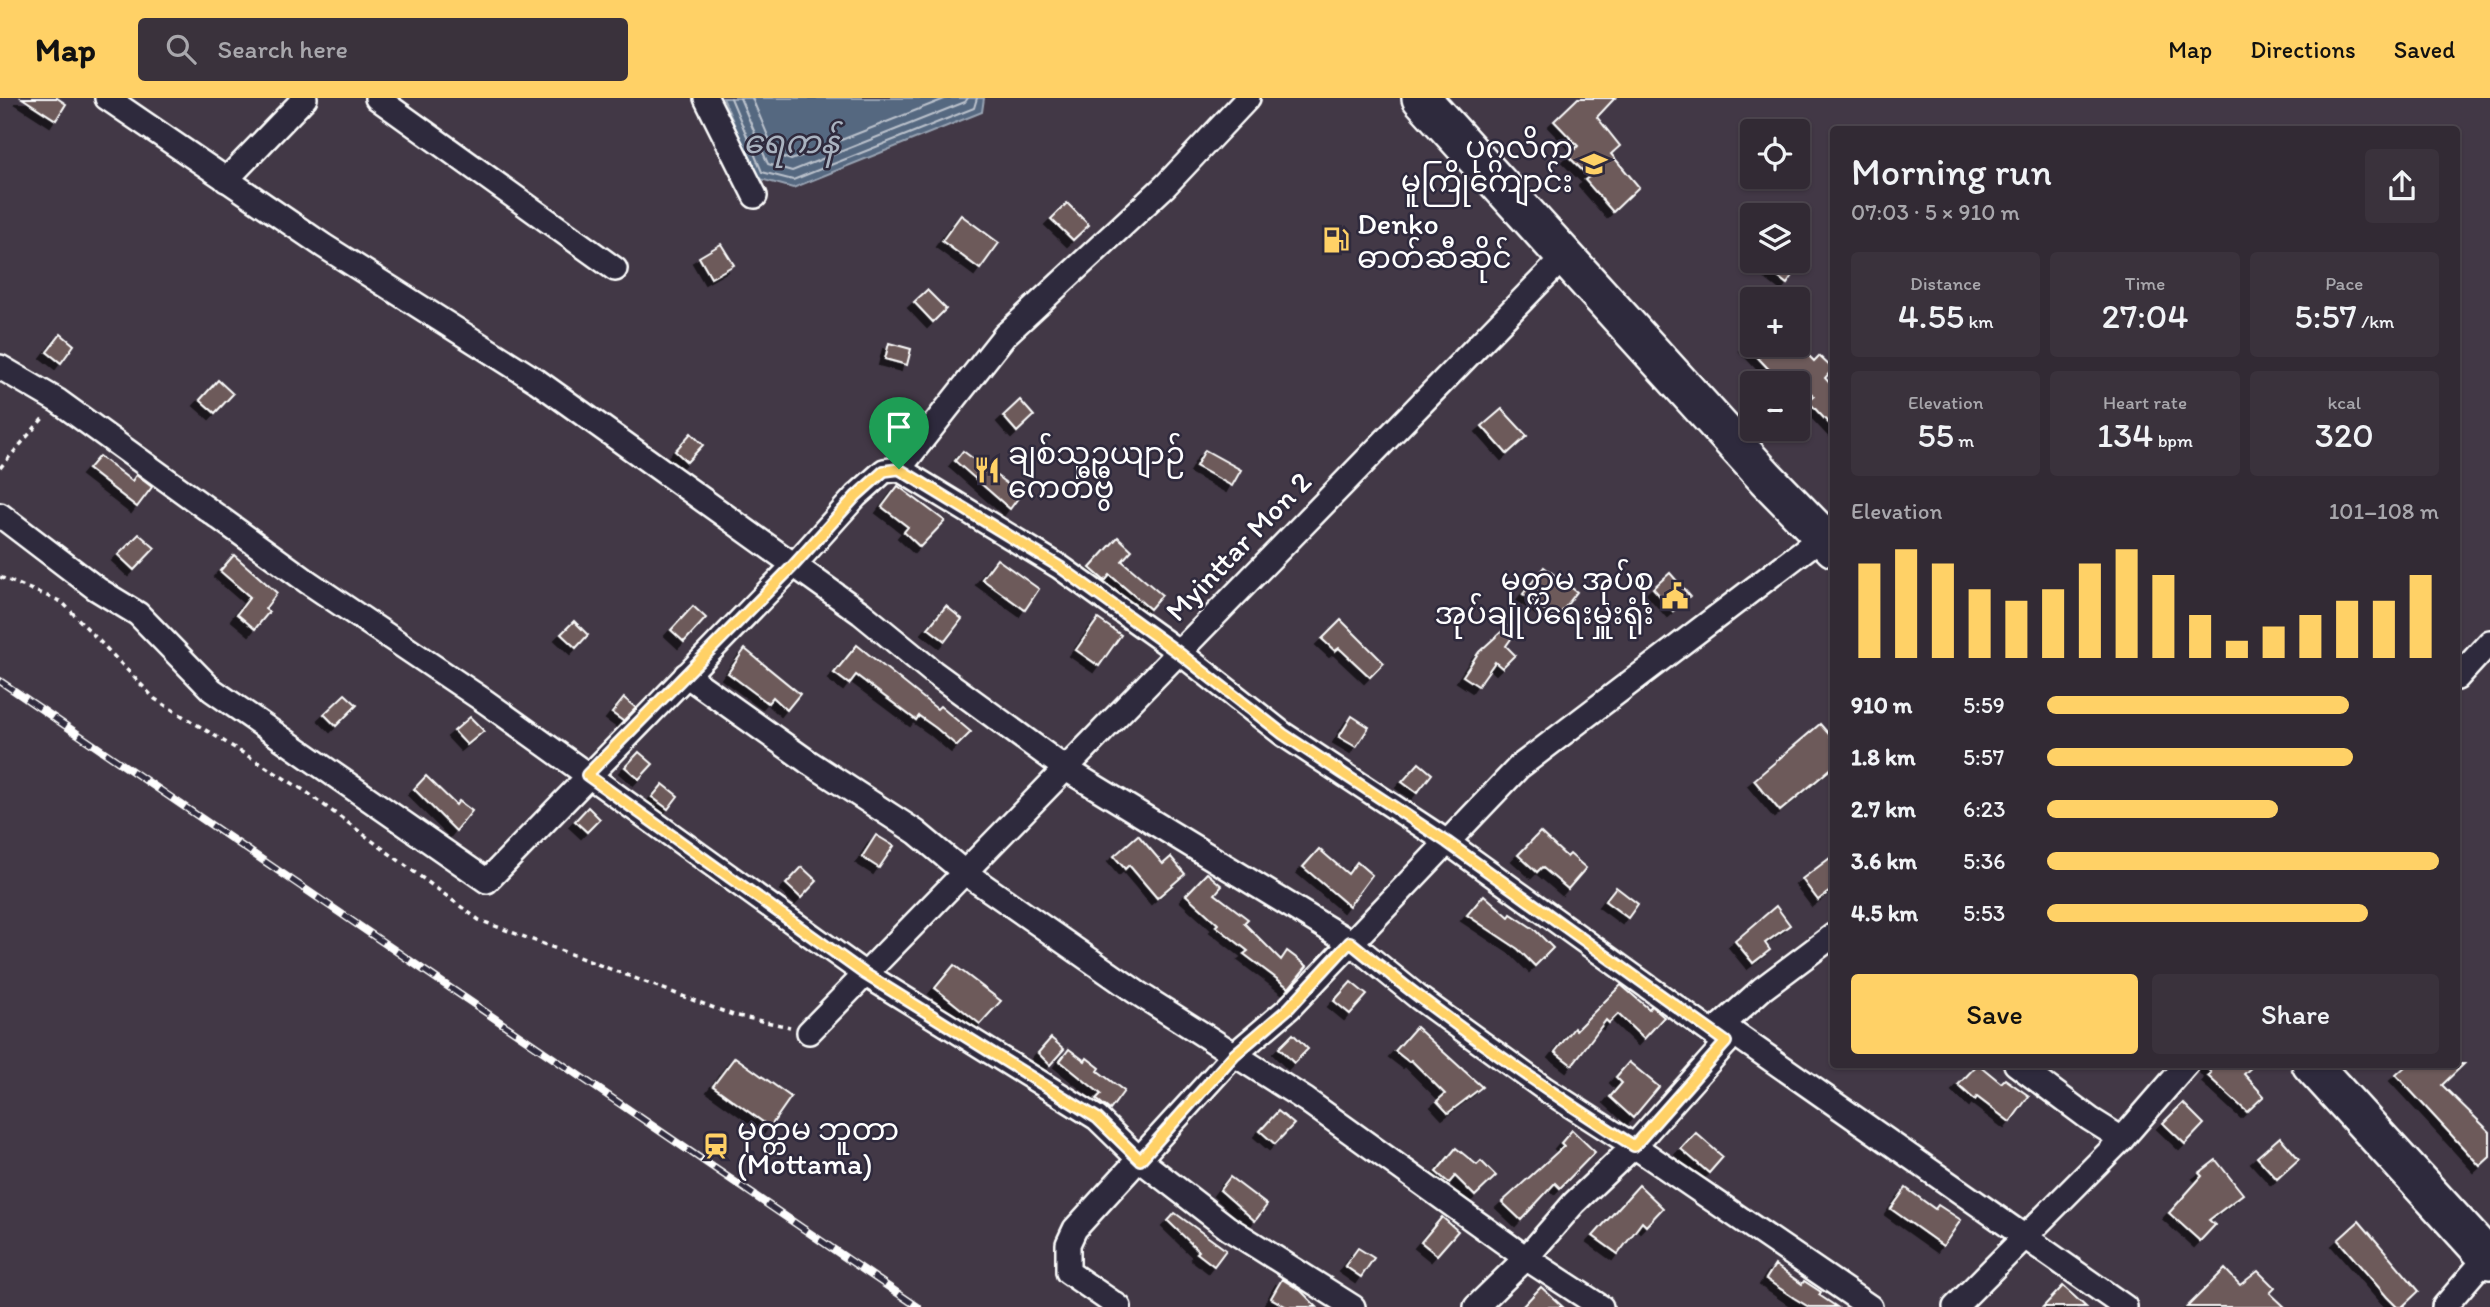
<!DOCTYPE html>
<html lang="en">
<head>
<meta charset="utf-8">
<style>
  :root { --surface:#322a34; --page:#3a323c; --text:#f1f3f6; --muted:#a8a7ac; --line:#4d464f; --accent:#ffd166 }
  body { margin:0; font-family:Itim,"Noto Sans Myanmar",sans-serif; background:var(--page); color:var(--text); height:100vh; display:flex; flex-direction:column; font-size:26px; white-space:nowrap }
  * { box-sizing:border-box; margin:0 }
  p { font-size:23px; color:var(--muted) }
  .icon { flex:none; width:38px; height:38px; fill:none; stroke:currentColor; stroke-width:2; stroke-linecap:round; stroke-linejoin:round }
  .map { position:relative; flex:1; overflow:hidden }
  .side { position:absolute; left:1830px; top:28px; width:630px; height:942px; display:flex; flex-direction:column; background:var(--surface); border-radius:7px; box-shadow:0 2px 5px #0004,0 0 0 2px var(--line) }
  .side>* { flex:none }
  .fabs { position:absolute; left:1740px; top:21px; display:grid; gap:14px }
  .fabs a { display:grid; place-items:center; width:70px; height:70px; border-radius:7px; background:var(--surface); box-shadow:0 2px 5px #0004,0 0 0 2px var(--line); font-size:35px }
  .pin { position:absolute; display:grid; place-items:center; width:60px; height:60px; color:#fff; margin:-72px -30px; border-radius:50% 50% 50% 0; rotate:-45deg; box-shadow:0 0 7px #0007 }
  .pin .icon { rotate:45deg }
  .round { display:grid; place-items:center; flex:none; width:74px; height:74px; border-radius:7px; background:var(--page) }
  .headline { display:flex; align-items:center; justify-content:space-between; height:119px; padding:0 21px }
  h1 { font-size:38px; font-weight:600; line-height:52px }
  .metrics { display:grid; grid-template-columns:repeat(3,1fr); gap:10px; height:119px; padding:7px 21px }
  .metrics div { display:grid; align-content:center; border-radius:7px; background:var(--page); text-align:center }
  .metrics b { font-size:35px; font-weight:600 }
  .metrics small { font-size:19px; font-weight:400 }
  .metrics p { font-size:19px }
  .chart { height:196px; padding:14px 21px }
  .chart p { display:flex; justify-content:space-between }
  .chart svg { width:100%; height:126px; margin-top:7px; stroke:var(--accent); stroke-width:6 }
  .action { display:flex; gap:14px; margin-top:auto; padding:14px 21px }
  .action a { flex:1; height:80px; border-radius:7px; background:var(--accent); color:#111; font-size:28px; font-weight:600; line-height:80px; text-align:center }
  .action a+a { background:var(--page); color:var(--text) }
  ul { padding:0 21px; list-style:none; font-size:23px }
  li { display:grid; grid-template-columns:112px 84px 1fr; align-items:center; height:52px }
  li i { height:18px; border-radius:9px; background:var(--accent) }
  header { display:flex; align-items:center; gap:42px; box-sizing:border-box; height:98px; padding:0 35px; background:var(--accent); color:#111 }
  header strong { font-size:33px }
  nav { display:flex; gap:38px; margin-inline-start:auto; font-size:24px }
  .search { width:490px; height:63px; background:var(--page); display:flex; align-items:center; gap:18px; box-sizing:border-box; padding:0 24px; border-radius:7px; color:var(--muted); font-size:26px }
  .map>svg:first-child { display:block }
  .water { fill:#556780; stroke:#99a4b3; stroke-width:2 }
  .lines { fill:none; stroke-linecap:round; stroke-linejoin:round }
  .shore { stroke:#bbc2cc; stroke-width:2 }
  .building { fill:#6d5a5a; stroke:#fff; stroke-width:2; filter:url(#shadow) }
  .minor-casing { stroke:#fff; stroke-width:28 }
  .trunk-casing { stroke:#fff; stroke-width:42 }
  .path { stroke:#fff; stroke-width:3.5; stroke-dasharray:5 5; stroke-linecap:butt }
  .minor { stroke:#2f2a3d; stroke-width:23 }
  .trunk { stroke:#2f2a3d; stroke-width:37 }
  .rail-casing { stroke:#fff; stroke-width:8 }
  .rail { stroke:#2f2a3d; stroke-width:5; stroke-dasharray:16; stroke-linecap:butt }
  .route-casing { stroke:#fff; stroke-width:14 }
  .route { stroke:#ffd166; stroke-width:9 }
  .labels { text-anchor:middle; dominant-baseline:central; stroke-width:5; stroke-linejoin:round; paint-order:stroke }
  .poi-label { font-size:30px; fill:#fff; stroke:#2f2a3d; text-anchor:start }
  .street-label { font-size:30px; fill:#fff; stroke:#2f2a3d }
  .water-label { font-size:32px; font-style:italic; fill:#aab3c0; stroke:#2f2a3d }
</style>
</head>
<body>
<header>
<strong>Map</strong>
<div class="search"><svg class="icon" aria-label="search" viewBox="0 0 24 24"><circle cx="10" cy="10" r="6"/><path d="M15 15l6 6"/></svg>Search here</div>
<nav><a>Map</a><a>Directions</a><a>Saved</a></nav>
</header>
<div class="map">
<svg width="2490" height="1209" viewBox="0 0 2490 1209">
  <defs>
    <filter id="shadow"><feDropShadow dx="-6" dy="6" stdDeviation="0" flood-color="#0009"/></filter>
  </defs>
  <rect width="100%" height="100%" fill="#423846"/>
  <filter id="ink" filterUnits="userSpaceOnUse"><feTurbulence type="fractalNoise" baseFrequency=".0143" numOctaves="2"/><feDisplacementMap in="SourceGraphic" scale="14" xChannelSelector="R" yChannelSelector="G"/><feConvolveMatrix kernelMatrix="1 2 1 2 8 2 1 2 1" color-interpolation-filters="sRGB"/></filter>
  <g filter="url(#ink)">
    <polygon class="water" points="723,0 984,0 982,14 793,90 757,80"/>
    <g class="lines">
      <g class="shore">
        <polyline points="731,0 762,74 793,82 974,10 977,0"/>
        <polyline points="740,0 768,66 792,73 965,4 968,0"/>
        <polyline points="752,0 776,57 791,62 947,0"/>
      </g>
    </g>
    <g class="building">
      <polygon points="22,0 57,0 66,6 56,22"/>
      <polygon points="1578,0 1615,0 1597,19 1620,48 1611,56 1639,89 1613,114 1585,82 1589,79 1568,58 1578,48 1554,23"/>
      <polygon points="1067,105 1089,127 1073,142 1051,121"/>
      <polygon points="961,117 999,145 980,171 942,143"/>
      <polygon points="721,146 734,167 711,180 699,159"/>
      <polygon points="1778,163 1803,163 1787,186 1770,173"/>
      <polygon points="927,192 946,211 933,224 914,204"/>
      <polygon points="61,236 74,247 61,265 47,254"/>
      <polygon points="889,245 911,251 907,267 885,261"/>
      <polygon points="1746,247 1798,247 1814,263 1819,258 1833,271 1825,280 1834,290 1834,331 1808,303 1814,298 1787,272 1778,281"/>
      <polygon points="218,282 233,296 215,315 200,302"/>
      <polygon points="1020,302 1034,318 1017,334 1003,318"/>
      <polygon points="1502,311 1527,338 1507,356 1482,328"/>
      <polygon points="691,335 703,347 687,364 675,353"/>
      <polygon points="1205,352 1241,372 1232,388 1196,368"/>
      <polygon points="963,353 1021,396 1010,411 955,363"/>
      <polygon points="99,358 132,383 136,377 152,389 137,409 88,371"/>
      <polygon points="898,388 945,423 920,449 904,434 908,429 882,409"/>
      <polygon points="139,436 155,450 134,472 118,457"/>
      <polygon points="1118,439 1132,452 1122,463 1162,497 1150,511 1110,477 1105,483 1090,470"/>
      <polygon points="234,457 277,495 265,511 269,514 255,531 237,516 250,499 220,473"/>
      <polygon points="997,461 1039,491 1025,512 982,481"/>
      <polygon points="1544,469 1577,494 1556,521 1523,496"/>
      <polygon points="1670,475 1690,498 1673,513 1653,490"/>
      <polygon points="693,508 706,520 684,544 671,532"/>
      <polygon points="946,508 962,521 945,543 928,530"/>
      <polygon points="1098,521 1121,537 1099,568 1076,552"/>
      <polygon points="1341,522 1384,565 1370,579 1339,550 1335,553 1322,541"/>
      <polygon points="574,523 588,537 576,550 561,536"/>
      <polygon points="1511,525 1518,531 1506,548 1515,557 1502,570 1495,564 1478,588 1463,578 1479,554"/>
      <polygon points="857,547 937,611 940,608 971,634 957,648 936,630 919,618 916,622 856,577 849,586 834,575"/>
      <polygon points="745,551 800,596 787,612 773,599 768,605 728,575"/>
      <polygon points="345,596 357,607 336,628 324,616"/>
      <polygon points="624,600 636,610 623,623 612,615"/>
      <polygon points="1352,618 1369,629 1356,649 1339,639"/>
      <polygon points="470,619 484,633 467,647 454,633"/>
      <polygon points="1820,626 1834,642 1834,668 1780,713 1754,682"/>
      <polygon points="639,654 653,666 639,681 625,669"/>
      <polygon points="1419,665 1432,676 1417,695 1402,684"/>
      <polygon points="426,678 456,707 459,703 472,713 456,733 414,691"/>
      <polygon points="663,686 678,698 668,711 652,699"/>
      <polygon points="588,709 600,721 587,734 575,723"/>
      <polygon points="1540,734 1567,759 1570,756 1586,770 1568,791 1542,769 1537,774 1518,757"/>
      <polygon points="876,737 894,748 879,770 862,759"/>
      <polygon points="1138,737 1163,766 1171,759 1185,776 1157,800 1129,767 1125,771 1114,758"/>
      <polygon points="1319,751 1348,776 1357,764 1372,777 1349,808 1303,769"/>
      <polygon points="1834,757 1834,790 1818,802 1802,781"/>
      <polygon points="802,769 817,783 801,800 786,786"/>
      <polygon points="1207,775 1222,788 1215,796 1248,821 1244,825 1281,862 1287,853 1307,868 1289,890 1244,856 1248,853 1216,828 1218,826 1186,797"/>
      <polygon points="1616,789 1638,806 1628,820 1605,803"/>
      <polygon points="1484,797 1509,819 1511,816 1534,831 1553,850 1535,868 1518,851 1467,817"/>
      <polygon points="1776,808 1790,827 1765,845 1770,852 1753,865 1735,843"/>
      <polygon points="954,867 1001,903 980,926 935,890"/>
      <polygon points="1351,884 1367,897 1350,916 1334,903"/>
      <polygon points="1621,887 1649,911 1651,908 1664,919 1644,941 1618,916 1609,925 1606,922 1572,967 1555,954 1574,930 1576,932"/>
      <polygon points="1416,929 1482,989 1448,1015 1437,1003 1445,996 1411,962 1409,964 1395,953"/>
      <polygon points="1293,936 1308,951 1294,965 1279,950"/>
      <polygon points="1051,940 1064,951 1050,967 1038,955"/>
      <polygon points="1069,951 1085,963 1087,960 1100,970 1098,973 1124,993 1110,1012 1096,1001 1101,996 1060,963"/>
      <polygon points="735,959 791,999 770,1029 713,988"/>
      <polygon points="1629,964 1659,989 1633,1020 1610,999 1622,985 1616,979"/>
      <polygon points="1978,966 2001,985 2005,981 2029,998 2010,1024 1977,999 1975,1002 1958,987"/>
      <polygon points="2204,966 2255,966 2244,976 2264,998 2247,1014 2208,978 2211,975"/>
      <polygon points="2408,966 2464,966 2442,987 2490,1034 2490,1059 2480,1068 2396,977"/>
      <polygon points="2183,1005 2204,1026 2185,1046 2163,1025"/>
      <polygon points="1278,1013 1294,1026 1275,1046 1260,1033"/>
      <polygon points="1572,1032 1595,1054 1560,1090 1555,1085 1521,1122 1502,1104 1564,1048 1561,1045"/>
      <polygon points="1696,1035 1723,1059 1709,1075 1681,1051"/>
      <polygon points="2280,1039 2299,1061 2277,1081 2257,1059"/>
      <polygon points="1456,1050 1477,1067 1481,1063 1496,1078 1475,1098 1455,1078 1449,1085 1436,1074"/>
      <polygon points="2216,1062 2243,1096 2209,1122 2215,1127 2200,1143 2169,1115 2202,1078 2199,1075"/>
      <polygon points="1230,1079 1267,1107 1255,1123 1220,1092"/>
      <polygon points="1639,1087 1663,1110 1646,1128 1642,1124 1618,1156 1593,1138"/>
      <polygon points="1906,1090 1935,1111 1938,1107 1961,1122 1943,1148 1891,1111"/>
      <polygon points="1175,1115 1226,1152 1214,1168 1197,1155 1199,1153 1168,1123"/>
      <polygon points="1442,1119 1458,1133 1437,1157 1421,1144"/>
      <polygon points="2359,1123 2419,1193 2402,1209 2397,1209 2387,1199 2338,1142"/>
      <polygon points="1358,1150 1374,1160 1361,1179 1345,1168"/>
      <polygon points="1775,1167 1802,1186 1804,1183 1821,1194 1819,1197 1837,1209 1809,1209 1794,1200 1766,1181"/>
      <polygon points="2225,1171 2240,1187 2258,1173 2275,1190 2270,1195 2285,1209 2187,1209"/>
      <polygon points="1282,1181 1301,1193 1317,1209 1287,1209 1271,1200"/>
      <polygon points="2063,1188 2086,1209 2043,1209"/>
      <polygon points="1541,1189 1563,1209 1522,1209"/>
    </g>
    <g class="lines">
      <g class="minor-casing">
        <g id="minor">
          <polyline points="107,0 324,148 537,283 861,515 933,574 1066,671 1350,844 1419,900 1545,991 1634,1048 1726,945"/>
          <polyline points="377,0 615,171"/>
          <polyline points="706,0 755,98"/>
          <polyline points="226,82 305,0"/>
          <polyline points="0,269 58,303 308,484 486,604 865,876 1097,1020 1140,1062 1228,1130 1353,1209"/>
          <polyline points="899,371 1005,237 1165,88 1248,0"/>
          <polyline points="0,417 97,491 138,516 212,592 487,783 793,468 856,398 884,373 899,371 1060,469 1179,554 1283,636 1447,744 1726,945"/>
          <polyline points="686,577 807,663 916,734 964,774 1136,894 1306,1002 1526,1160 1574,1105 1634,1048 1870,1209"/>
          <polyline points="2457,580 2490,544"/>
          <polyline points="1722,927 2125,1209"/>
          <polyline points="809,934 1566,157"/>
          <polyline points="1725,940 1722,927 1762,891 1834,837"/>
          <polyline points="2016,966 2090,1021 2122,1041"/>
          <polyline points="1119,1209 1068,1174 1068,1146 1075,1131 1234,957 1289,910 1519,669 1823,438"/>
          <polyline points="1476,1209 1526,1160 1601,1209"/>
          <polyline points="1955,1209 2122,1041 2187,966"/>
          <polyline points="2444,1209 2487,1159"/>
        </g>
      </g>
      <g class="trunk-casing">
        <g id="trunk">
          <polyline points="1421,0 1766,380 1834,450"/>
          <polyline points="2311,966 2490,1162"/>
        </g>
      </g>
      <g class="path">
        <polyline points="0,370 44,319"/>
        <polyline points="0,479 62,504 155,601 305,693 479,822 733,917 790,929"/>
      </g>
      <use href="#minor" class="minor"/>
      <use href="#trunk" class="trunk"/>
      <g class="rail-casing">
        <polyline id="rail" points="0,583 918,1209"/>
      </g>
      <use href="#rail" class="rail"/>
    </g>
  </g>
  <g class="lines" filter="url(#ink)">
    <g class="route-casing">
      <path id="route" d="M899,371L1060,469L1179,555L1283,636L1447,744L1726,944L1634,1048C1535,985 1440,918 1350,844L1289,910L1234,957L1140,1062L1097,1020L865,876L587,677L793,468L856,398L884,373Z"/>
    </g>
    <use href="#route" class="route"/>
  </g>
  <defs>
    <g id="school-bare" transform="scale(2.1)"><path d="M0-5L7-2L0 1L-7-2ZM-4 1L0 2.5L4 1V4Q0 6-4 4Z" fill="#ffd166" stroke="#2f2a3d" stroke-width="2.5" paint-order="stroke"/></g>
    <g id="fuel-bare" transform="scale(2.1)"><path d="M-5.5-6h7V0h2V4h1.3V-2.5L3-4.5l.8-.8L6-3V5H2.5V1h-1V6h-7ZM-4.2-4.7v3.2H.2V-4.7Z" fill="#ffd166" stroke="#2f2a3d" stroke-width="2.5" paint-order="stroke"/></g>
    <g id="restaurant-bare" transform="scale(2.1)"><path d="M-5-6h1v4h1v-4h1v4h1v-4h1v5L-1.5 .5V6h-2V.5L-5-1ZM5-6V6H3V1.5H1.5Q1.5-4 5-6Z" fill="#ffd166" stroke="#2f2a3d" stroke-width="2.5" paint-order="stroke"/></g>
    <g id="civic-bare" transform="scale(2.1)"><path d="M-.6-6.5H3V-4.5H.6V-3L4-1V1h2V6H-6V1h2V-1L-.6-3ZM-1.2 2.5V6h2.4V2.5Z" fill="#ffd166" stroke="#2f2a3d" stroke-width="2.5" paint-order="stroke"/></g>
    <g id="station-bare" transform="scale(2.1)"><path d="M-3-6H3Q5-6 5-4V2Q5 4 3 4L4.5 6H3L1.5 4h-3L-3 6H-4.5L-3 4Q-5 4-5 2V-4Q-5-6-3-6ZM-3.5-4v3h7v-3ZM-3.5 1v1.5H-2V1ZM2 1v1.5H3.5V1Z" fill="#ffd166" stroke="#2f2a3d" stroke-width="2.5" paint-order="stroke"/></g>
  </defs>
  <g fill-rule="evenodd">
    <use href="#school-bare" x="1594" y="66"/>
    <use href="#fuel-bare" x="1336" y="142"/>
    <use href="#restaurant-bare" x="987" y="372"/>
    <use href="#civic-bare" x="1675" y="498"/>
    <use href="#station-bare" x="716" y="1048"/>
  </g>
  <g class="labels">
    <g class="poi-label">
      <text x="1573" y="49" text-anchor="end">ပုဂ္ဂလိက<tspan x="1573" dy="34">မူကြိုကျောင်း</tspan></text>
      <text x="1357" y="125">Denko<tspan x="1357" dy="34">ဓာတ်ဆီဆိုင်</tspan></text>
      <text x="1008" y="355">ချစ်သူဥယျာဉ်<tspan x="1008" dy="34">ကေတီဗွီ</tspan></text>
      <text x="1654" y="481" text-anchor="end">မုတ္တမ အုပ်စု<tspan x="1654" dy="34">အုပ်ချုပ်ရေးမှူးရုံး</tspan></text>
      <text x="737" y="1031">မုတ္တမ ဘူတာ<tspan x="737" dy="34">(Mottama)</tspan></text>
    </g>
    <g class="street-label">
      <text transform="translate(1238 448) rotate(-46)">Myinttar Mon 2</text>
    </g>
    <g class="water-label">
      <text x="791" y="44">ရေကန်</text>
    </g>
  </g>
</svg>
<div class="fabs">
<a><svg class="icon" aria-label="locate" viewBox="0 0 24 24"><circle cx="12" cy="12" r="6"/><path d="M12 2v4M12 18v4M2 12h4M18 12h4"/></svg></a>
<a><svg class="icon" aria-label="layers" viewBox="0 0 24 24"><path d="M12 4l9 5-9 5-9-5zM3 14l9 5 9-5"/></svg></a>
<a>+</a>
<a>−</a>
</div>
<div class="pin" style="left:899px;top:371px;background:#1e9e55"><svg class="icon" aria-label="arrive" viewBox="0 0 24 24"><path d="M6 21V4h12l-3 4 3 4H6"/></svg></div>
<section class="side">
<div class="headline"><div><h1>Morning run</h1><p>07:03 · 5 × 910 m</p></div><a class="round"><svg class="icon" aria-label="share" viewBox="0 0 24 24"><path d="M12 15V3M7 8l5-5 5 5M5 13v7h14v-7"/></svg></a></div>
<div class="metrics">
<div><p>Distance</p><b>4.55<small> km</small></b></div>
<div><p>Time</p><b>27:04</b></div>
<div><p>Pace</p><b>5:57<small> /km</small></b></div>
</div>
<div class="metrics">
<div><p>Elevation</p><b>55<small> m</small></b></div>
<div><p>Heart rate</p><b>134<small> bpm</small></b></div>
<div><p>kcal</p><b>320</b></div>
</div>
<div class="chart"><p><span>Elevation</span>101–108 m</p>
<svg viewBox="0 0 160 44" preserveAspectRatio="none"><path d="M5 44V11M15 44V6M25 44V11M35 44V20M45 44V24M55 44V20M65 44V11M75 44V6M85 44V15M95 44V29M105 44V38M115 44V33M125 44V29M135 44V24M145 44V24M155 44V15"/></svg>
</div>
<ul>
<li><b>910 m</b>5:59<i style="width:77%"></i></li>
<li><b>1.8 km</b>5:57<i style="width:78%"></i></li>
<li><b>2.7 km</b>6:23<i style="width:59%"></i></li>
<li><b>3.6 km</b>5:36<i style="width:100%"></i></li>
<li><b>4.5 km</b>5:53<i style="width:82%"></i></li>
</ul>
<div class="action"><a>Save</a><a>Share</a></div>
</section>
</div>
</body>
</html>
